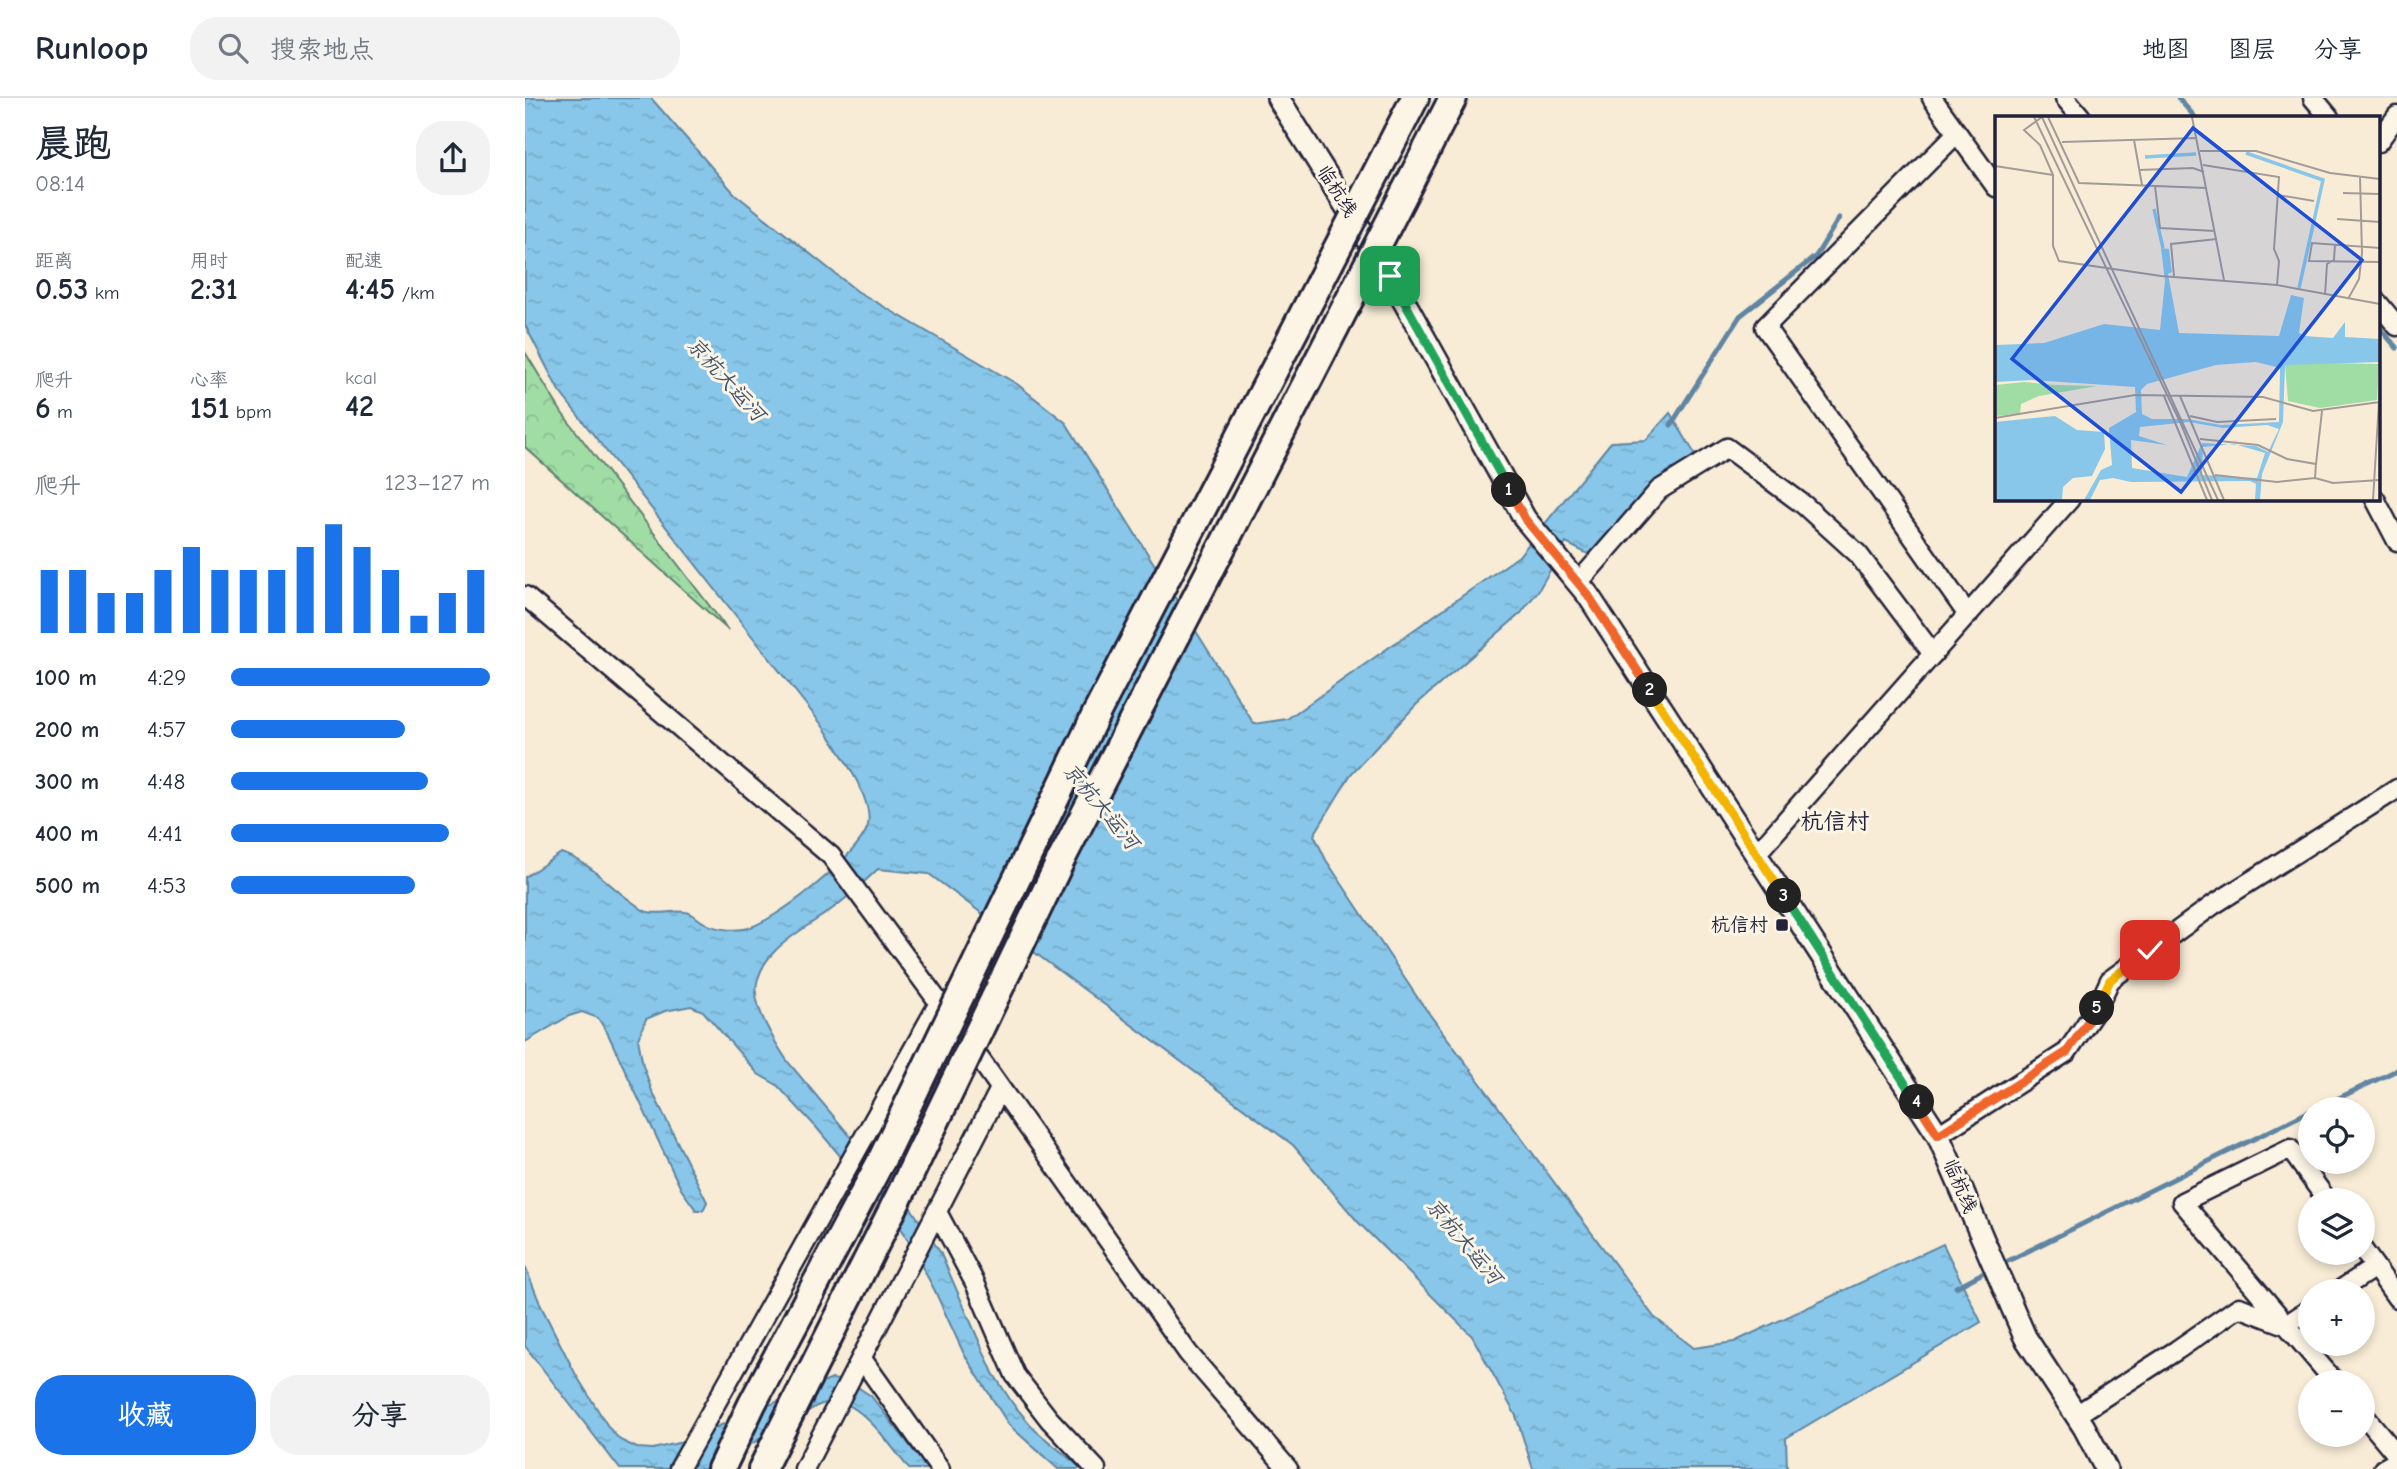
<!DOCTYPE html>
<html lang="zh">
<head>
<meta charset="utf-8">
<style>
  :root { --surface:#fff; --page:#f2f2f3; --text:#1f2937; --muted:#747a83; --line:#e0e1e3; --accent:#1a73e8 }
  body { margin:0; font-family:"Comic Neue","LXGW WenKai TC",sans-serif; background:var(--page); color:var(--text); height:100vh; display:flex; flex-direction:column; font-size:26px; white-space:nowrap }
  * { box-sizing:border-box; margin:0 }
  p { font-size:23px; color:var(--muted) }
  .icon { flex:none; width:38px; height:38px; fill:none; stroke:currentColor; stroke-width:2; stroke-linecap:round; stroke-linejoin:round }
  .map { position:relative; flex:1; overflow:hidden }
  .drawer { display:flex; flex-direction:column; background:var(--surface); width:525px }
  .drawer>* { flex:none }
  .buttons { position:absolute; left:1773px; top:999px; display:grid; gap:14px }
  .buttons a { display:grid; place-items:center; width:77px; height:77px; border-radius:50%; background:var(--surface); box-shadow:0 4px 10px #0003; font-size:35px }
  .pin { position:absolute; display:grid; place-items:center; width:60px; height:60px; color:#fff; margin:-30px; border-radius:14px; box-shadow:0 4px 10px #0006 }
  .km { position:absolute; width:35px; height:35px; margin:-18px; border-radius:50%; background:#222; color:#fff; font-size:19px; line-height:35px; text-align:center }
  .round { display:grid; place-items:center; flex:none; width:74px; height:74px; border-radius:28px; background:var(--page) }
  .overview { display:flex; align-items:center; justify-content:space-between; height:119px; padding:0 35px }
  h1 { font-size:38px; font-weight:600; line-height:52px }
  .stats { display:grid; grid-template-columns:repeat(3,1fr); gap:10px; height:119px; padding:7px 35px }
  .stats div { display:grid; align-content:center }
  .stats b { font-size:30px; font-weight:600 }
  .stats small { font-size:19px; font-weight:400 }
  .stats p { font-size:19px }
  .chart { height:196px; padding:14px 35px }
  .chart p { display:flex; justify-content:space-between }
  .chart svg { width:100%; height:126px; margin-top:7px; stroke:var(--accent); stroke-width:6 }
  .button { display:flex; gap:14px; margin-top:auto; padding:14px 35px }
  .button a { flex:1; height:80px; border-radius:28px; background:var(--accent); color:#fff; font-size:28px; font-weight:600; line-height:80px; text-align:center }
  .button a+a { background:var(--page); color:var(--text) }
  ul { padding:0 35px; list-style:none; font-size:23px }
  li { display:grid; grid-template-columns:112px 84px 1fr; align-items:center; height:52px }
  li i { height:18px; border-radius:9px; background:var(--accent) }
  header { display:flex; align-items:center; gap:42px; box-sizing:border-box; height:98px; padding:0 35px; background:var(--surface); border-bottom:2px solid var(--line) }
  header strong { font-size:33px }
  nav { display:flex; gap:38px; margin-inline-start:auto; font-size:24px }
  .search { width:490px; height:63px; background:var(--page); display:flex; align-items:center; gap:18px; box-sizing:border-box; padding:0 24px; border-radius:28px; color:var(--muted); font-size:26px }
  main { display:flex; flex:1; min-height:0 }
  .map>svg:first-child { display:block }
  .forest { fill:url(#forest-crowns); stroke:#618070; stroke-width:2 }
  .water { fill:url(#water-ripples); stroke:#5f85a3; stroke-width:2 }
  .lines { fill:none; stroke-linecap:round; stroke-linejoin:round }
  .stream { stroke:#5f85a3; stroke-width:5 }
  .minor-casing { stroke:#22223b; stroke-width:23 }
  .tertiary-casing { stroke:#22223b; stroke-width:26 }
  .primary-casing { stroke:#22223b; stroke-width:32 }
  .minor { stroke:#fcf5e5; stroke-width:18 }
  .tertiary { stroke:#fcf5e5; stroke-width:21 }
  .primary { stroke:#fcf5e5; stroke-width:26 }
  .primary-bridge-casing { stroke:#22223b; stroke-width:32; stroke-linecap:butt }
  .primary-bridge { stroke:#fcf5e5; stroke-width:26 }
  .split-1-casing { stroke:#fff; stroke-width:14 }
  .split-2-casing { stroke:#fff; stroke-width:14 }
  .split-3-casing { stroke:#fff; stroke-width:14 }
  .split-4-casing { stroke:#fff; stroke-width:14 }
  .split-5-casing { stroke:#fff; stroke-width:14 }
  .split-6-casing { stroke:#fff; stroke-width:14 }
  .split-1 { stroke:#22a559; stroke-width:9 }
  .split-2 { stroke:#f0652b; stroke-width:9 }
  .split-3 { stroke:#f5b400; stroke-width:9 }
  .split-4 { stroke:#22a559; stroke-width:9 }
  .split-5 { stroke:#f0652b; stroke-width:9 }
  .split-6 { stroke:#f5b400; stroke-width:9 }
  .poi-dot { fill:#22223b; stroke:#fcf5e5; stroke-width:2.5 }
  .labels { text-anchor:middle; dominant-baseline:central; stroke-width:6; stroke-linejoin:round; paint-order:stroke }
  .street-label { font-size:19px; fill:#22223b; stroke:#fcf5e5 }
  .poi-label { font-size:19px; fill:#22223b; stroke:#fcf5e5; text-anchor:end }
  .water-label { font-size:21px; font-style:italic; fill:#41546f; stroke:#fcf5e5 }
  .quarter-label { font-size:23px; fill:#22223b; stroke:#fcf5e5 }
  .inset-river { fill:none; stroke:#88c7e9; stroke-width:3.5 }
  .inset-road { fill:none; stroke:#a29b98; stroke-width:2 }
  .view { fill:#1d4ed8; fill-opacity:0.15; stroke:#1d4ed8; stroke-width:3.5 }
  .inset-edge { fill:none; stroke:#22223b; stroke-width:3.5 }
</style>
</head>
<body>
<header>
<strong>Runloop</strong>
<div class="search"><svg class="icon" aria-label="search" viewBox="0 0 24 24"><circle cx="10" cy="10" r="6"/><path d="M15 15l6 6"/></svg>搜索地点</div>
<nav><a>地图</a><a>图层</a><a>分享</a></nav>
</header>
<main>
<section class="drawer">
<div class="overview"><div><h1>晨跑</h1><p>08:14</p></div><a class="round"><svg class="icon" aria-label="share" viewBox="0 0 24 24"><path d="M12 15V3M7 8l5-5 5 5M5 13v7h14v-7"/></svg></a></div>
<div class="stats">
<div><p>距离</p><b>0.53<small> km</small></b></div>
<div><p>用时</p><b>2:31</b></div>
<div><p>配速</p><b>4:45<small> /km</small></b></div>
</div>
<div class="stats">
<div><p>爬升</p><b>6<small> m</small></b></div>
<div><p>心率</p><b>151<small> bpm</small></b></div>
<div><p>kcal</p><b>42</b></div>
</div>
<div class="chart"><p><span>爬升</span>123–127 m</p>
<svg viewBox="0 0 160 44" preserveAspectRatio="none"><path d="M5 44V22M15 44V22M25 44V30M35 44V30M45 44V22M55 44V14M65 44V22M75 44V22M85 44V22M95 44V14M105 44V6M115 44V14M125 44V22M135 44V38M145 44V30M155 44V22"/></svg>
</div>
<ul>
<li><b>100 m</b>4:29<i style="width:100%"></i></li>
<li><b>200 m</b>4:57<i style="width:67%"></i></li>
<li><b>300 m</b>4:48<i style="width:76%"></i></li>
<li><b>400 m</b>4:41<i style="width:84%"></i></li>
<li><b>500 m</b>4:53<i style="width:71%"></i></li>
</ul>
<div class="button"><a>收藏</a><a>分享</a></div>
</section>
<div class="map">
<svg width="1872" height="1371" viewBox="0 0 1872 1371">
  <defs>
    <pattern id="forest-crowns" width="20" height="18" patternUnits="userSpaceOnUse" patternTransform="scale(1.75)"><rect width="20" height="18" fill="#a0dda5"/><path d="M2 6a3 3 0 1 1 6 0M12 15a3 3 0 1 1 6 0" fill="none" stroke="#8abd8f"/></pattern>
    <pattern id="water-ripples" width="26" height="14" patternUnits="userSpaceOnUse" patternTransform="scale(1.75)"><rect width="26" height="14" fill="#88c7e9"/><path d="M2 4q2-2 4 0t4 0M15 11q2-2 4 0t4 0" fill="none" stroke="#75abc9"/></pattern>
  </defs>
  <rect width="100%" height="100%" fill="#f8ecd6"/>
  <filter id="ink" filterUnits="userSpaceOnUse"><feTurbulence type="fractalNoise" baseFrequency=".0143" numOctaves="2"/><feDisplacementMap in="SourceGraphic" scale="14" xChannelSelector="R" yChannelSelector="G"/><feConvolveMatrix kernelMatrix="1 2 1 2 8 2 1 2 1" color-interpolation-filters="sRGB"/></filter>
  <g filter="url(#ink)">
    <polygon class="forest" points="0,254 37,315 203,532 0,349"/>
    <g class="water">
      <path d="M0,0H126L210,96L332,193L492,286L541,325L729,626L762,621L994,458L1086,344L1121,342L1145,315L1170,356L1067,458L1041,445L1013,493L996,515L892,606L826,676L789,737L801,762L894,902L1129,1219L1169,1250L1209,1244L1418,1146L1456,1224L1261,1340L1262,1371H1008L991,1318L947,1238L833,1124L768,1047L404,776L353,771C341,782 329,794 316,804C287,829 236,847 231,890C229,912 251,946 263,964L388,1113L415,1154L468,1275L488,1306L510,1332L557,1371H533L484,1327L439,1256L409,1191L378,1133L291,1029L252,987L233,976L178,913L166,908L140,913L121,921L113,941L118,967L127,993L182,1104L178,1112H171L156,1091L83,936L73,920L57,914L44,918L0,944V779L36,755C65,763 85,790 110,806C114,809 118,813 123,814C136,817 148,812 160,814C167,814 172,821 178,824C189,831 206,833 219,831C247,827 337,755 343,727C349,700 312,650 297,627L34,293L0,227Z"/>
      <path d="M0,1168L16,1208L51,1277L84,1330L95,1342L112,1350L128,1351L153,1345L307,1281L325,1284L346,1298L403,1371H384C369,1352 336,1303 309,1303C304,1303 297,1306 292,1308L183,1371H95L0,1248Z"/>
    </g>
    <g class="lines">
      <g class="stream">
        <polyline points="1653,0 1670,19"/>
        <polyline points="1853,228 1872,250"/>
        <polyline points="1146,327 1215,218 1291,158 1314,120"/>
        <polyline points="1789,1012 1872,972"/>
        <polyline points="1483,1163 1785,1013"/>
        <polyline points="1431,1189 1456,1176"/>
      </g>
      <g class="minor-casing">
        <g id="minor">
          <polyline points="1407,0 1471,89"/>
          <polyline points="1540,0 1556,19"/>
          <polyline points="1788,0 1804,19"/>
          <polyline points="1432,35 1240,229 1443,517"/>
          <polyline points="1853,44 1872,18"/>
          <polyline points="1853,205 1872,228"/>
          <polyline points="1850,401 1872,443"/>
          <polyline points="1053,485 1134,392 1202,350 1279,407 1333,456 1408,556"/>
          <polyline points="0,498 306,758 430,926 663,1255 763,1371"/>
          <polyline points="1231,756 1545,401"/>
          <polyline points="1413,1037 1542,954 1572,910 1585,882 1688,807 1872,691"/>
          <polyline points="1802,1102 1765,1051 1657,1104 1810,1284"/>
          <polyline points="412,1114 450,1185 490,1277 524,1321 571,1371"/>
          <polyline points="1838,1152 1872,1200"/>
          <polyline points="1812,1194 1850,1169"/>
          <polyline points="337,1261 415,1371"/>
          <polyline points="1838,1316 1872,1357"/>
          <polyline points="1551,1317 1652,1252 1714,1209 1761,1227 1785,1211"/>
          <polyline points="154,1371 414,905"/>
          <polyline points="279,1371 475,991"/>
          <polyline points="1858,1371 1872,1363"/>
        </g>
      </g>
      <g class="tertiary-casing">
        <polyline id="tertiary" points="753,0 865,178 1000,421 1063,497 1413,1037 1500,1239 1559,1329 1581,1371"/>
      </g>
      <g class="primary-casing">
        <g id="primary">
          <polyline points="872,35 890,0"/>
          <polyline points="902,51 928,0"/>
          <polyline points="196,1371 227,1306 356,1063"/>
          <polyline points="237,1371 379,1089"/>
        </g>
      </g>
      <use href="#minor" class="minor"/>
      <use href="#tertiary" class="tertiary"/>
      <use href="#primary" class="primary"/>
      <g class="primary-bridge-casing">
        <g id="primary-bridge">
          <polyline points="356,1063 572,614 872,35"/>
          <polyline points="379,1089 535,764 902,51"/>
        </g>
      </g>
      <use href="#primary-bridge" class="primary-bridge"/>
    </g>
  </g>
  <g class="lines" filter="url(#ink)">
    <g class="split-1-casing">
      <polyline id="split-1" points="865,178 984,392"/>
    </g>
    <g class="split-2-casing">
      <polyline id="split-2" points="984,392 1000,421 1063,497 1125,592"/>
    </g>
    <g class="split-3-casing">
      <polyline id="split-3" points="1125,592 1259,798"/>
    </g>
    <g class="split-4-casing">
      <polyline id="split-4" points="1259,798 1392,1004"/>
    </g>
    <g class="split-5-casing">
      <polyline id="split-5" points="1392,1004 1413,1037 1542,954 1572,910"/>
    </g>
    <g class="split-6-casing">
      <polyline id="split-6" points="1572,910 1585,882 1625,852"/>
    </g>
    <use href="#split-1" class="split-1"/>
    <use href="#split-2" class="split-2"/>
    <use href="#split-3" class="split-3"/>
    <use href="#split-4" class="split-4"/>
    <use href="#split-5" class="split-5"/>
    <use href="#split-6" class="split-6"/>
  </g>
  <rect class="poi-dot" x="1250" y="820" width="14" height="14" rx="3.5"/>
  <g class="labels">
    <g class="street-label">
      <text transform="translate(812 93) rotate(58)">临杭线</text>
      <text transform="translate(1435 1088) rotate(67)">临杭线</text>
    </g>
    <g class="poi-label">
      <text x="1243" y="827">杭信村</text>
    </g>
    <g class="water-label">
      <text transform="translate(201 281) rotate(48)">京杭大运河</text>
      <text transform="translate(576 708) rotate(50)">京杭大运河</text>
      <text transform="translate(939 1143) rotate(50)">京杭大运河</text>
    </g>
    <g class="quarter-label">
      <text x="1310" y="723">杭信村</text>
    </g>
  </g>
  <g transform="translate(1470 18)">
    <rect width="385" height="385" fill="#f8ecd6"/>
    <path d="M296,246L384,248L382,284L325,292L293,285L290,249ZM30,266L60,269L102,270L44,280L26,288L25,298L0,300V269Z" fill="#a0dda5"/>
    <path d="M166,132L174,133L177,156L173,158L184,217L284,220L296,179L309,182L304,217L310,220L338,222L350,206V221L385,223V246L290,249L288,306L267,358L265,384H260L261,368L255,365L136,366L118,362L105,364L95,384H89L106,354L117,349L114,312L141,296L140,271L37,264L0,266V229L49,227L109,208L165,214L170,165ZM261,246L285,252L284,306L226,309L192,303H157L147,298L146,274L152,268L221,249ZM194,306L228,312L272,309L284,313L273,336L261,330L207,327L192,361L137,352L136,324L172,329L144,320L145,311ZM239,328L270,337L262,362L207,359L208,331ZM60,300L82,314L109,316L110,333L97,360L78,362L68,371L67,384H0V306Z" fill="#88c7e9" fill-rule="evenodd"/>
    <path class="inset-river" d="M251,37L328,64L304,172M150,41L201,38M159,93L168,132"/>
    <path class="inset-road" d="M39,1L186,308L217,384M47,1L29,14L45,29L58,59V130L64,145L166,160L282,169L385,188M47,1L223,384M53,1L84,67L212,72M197,1L229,164M139,24L147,69M67,26L202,22M205,35H261L335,57L385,63M208,49L284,61L279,133L284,145L282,169M0,50L58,59M144,54L198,52L209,56M160,70L165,112L220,115M348,77L385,78M283,79L319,85M342,103L385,106M385,132L317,127L314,145L385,146M179,160L176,128L222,123M330,179L332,148L339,144L340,128M353,183L364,163L367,137L365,61M169,280L212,384M185,280L229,384M195,300L222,306L281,303M0,302L140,279L268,281L318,295L385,286M205,323L263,329L292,343L321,348L327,295M321,348L320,362L338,367L385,364M220,359L282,366L320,362M378,384L385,269"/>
    <path class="view" d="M198,12L367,144L186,376L17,243Z"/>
    <rect width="385" height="385" class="inset-edge"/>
  </g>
</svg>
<div class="buttons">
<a><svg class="icon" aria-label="locate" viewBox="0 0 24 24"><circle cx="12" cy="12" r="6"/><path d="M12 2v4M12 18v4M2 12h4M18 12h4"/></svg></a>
<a><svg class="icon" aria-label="layers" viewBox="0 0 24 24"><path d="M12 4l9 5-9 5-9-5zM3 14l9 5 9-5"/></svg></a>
<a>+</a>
<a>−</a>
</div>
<div class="pin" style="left:865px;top:178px;background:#1e9e55"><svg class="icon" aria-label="arrive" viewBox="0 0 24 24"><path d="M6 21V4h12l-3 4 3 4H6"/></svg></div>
<div class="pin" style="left:1625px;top:852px;background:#d93025"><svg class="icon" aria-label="check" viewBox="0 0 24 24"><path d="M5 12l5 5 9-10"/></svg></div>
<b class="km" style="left:984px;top:392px">1</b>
<b class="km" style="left:1125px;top:592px">2</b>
<b class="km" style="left:1259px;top:798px">3</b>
<b class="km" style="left:1392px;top:1004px">4</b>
<b class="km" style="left:1572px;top:910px">5</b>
</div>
</main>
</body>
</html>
